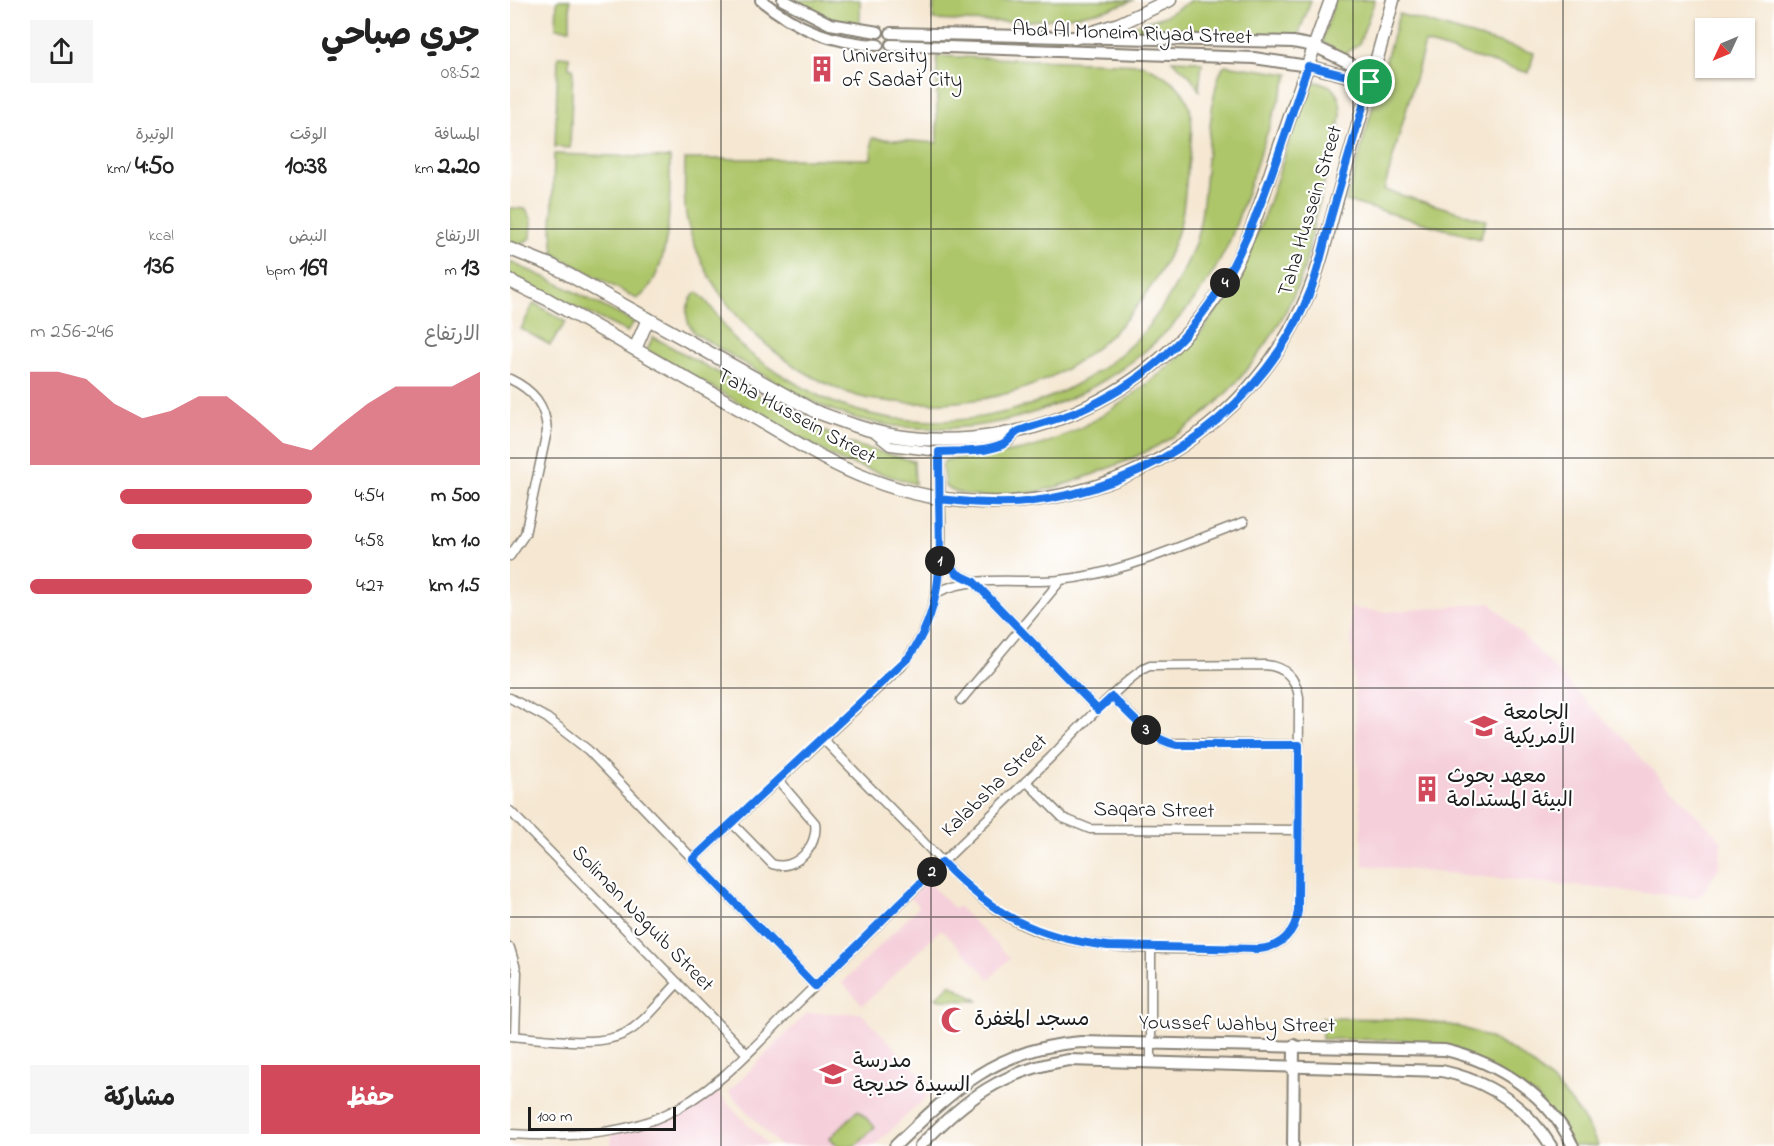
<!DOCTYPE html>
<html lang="ar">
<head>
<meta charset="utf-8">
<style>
  :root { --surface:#fff; --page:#f6f6f6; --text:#222; --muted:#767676; --accent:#d1495b }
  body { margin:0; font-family:"Indie Flower","Playpen Sans Arabic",sans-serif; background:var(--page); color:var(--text); direction:rtl; height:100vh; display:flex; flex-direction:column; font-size:22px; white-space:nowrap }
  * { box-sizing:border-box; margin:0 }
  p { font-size:20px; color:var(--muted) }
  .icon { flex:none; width:33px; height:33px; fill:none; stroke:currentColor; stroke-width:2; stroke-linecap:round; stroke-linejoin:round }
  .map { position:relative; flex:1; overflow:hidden; direction:ltr }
  .drawer { display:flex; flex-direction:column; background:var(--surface); width:510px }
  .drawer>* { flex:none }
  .needle { width:39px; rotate:226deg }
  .controls { position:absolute; left:1185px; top:18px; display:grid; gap:12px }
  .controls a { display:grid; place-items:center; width:60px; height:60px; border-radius:0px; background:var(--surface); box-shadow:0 2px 4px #0004; font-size:30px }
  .scale { position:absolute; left:18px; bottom:15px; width:148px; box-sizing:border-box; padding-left:6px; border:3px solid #1c1c1c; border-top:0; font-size:16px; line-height:21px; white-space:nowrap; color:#1c1c1c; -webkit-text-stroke:4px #fff; paint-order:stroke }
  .pin { position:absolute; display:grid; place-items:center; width:51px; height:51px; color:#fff; margin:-26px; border:3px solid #fff; border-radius:50%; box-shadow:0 2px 6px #0007 }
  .km { position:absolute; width:30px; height:30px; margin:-15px; border-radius:50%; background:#222; color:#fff; font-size:16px; line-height:30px; text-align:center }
  .round { display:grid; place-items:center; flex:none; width:63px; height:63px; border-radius:0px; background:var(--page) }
  .summary { display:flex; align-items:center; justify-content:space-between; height:102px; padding:0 30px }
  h1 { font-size:33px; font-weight:700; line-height:45px }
  .figures { display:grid; grid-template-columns:repeat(3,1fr); gap:9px; height:102px; padding:6px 30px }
  .figures div { display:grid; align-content:center }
  .figures b { font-size:26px; font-weight:700 }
  .figures small { font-size:16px; font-weight:400 }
  .figures p { font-size:16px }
  .chart { height:168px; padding:12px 30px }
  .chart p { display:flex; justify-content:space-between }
  .chart svg { width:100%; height:108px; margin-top:6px; fill:var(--accent); opacity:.7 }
  .button { display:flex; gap:12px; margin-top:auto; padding:12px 30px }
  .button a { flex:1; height:69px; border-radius:0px; background:var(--accent); color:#fff; font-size:24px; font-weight:700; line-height:69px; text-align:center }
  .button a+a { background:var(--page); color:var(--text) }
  ul { padding:0 30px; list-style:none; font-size:20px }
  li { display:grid; grid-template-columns:96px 72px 1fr; align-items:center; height:45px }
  li i { height:15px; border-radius:8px; background:var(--accent) }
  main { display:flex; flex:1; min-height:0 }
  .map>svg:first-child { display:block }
  .built { fill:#f5cfda }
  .green { fill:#aec66b; stroke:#657144; stroke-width:1.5 }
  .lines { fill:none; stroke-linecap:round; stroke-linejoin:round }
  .minor-casing { stroke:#888276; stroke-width:11 }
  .tertiary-casing { stroke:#888276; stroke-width:14 }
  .secondary-casing { stroke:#888276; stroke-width:15 }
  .minor { stroke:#fff; stroke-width:8 }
  .tertiary { stroke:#fff; stroke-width:10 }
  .secondary { stroke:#fff; stroke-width:12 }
  .route-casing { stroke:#fff; stroke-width:12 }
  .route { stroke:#1a73e8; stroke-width:8 }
  .grid { fill:none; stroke:#1c1c1c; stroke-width:1.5; stroke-opacity:0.55 }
  .labels { text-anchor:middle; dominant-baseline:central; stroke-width:4.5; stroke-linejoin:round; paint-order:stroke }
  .street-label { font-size:21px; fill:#1c1c1c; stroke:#fff }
  .poi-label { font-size:21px; fill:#1c1c1c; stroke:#fff; text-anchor:start }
</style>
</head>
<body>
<main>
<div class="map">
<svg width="1264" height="1146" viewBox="0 0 1264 1146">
  <rect width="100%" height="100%" fill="#fff"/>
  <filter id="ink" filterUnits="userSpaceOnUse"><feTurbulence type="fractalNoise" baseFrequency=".0167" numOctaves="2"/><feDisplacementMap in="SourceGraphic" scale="12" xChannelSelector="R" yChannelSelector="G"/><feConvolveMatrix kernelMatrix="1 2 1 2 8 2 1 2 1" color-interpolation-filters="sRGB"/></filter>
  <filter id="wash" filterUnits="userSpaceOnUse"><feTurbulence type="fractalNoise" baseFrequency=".008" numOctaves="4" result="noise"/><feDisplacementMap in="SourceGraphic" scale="24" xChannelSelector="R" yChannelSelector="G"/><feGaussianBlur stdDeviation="1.35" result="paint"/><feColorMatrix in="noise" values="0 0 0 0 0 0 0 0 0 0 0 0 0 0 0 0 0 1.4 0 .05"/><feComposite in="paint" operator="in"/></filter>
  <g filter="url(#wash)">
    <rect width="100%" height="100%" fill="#f5e7d1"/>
    <g class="built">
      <polygon points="981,603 1212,841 1209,867 1193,893 1186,898 853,865 840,608 877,612"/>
      <polygon points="417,881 445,909 448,906 500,958 480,979 431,929 353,1005 332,983 409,907 400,897"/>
      <polygon points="297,1013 351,1013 425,1089 364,1146 270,1146 218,1092"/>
      <polygon points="204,1089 259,1146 101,1146 101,1133 164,1115"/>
    </g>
    <g class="green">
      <polygon points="47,0 60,0 60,29 46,28"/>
      <polygon points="280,0 350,0 350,26 322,21"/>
      <path d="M424,0H624C561,25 490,23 423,20Z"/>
      <polygon points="682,0 801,0 788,36 702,37 601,32 655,16"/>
      <polygon points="825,0 865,0 849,44 831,56 812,41"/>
      <polygon points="889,14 1024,53 1019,73 915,43 874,190 976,220 970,239 836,201"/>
      <polygon points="48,56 59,57 59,68 63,68 60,148 45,147"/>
      <path d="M427,56L631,64C688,89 685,111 678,166C675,185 675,206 670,225C662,256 642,288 622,312C565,381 491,406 404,403C383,402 360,401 341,394C267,367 203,307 180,231C172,209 175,183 175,159H361L362,138L427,143Z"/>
      <polygon points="662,60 687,61 692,63 689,90 680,76"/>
      <path d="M715,65L779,74C763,114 749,156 735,198C729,215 724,233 716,249C651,380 495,455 353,420C295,406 236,363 184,333C174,318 174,308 185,293H188C205,307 214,330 231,346C246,360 284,383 303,393C405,446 546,421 627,339C651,314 672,278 684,246C700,206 695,85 715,65Z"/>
      <path d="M806,82C828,84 831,98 831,117C821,154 812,190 803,227C799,242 798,258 793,272C768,341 713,411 647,446C619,461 588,473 559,483C527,494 465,506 435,486L432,467L435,460C460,456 486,455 512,450C548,442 584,422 614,401C640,382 666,363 686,338C743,270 767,181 792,98L798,87Z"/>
      <path d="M44,154L160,158C160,196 163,275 127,299L44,254L42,231Z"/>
      <polygon points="0,208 16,209 22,220 21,238 11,244 0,241"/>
      <polygon points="0,262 41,280 124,322 117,332 0,275"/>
      <polygon points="24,303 56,322 40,345 11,329"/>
      <polygon points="143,337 334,442 404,461 405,484 331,461 137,350"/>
      <polygon points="440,984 469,1001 429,1000 426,998"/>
      <path d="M812,1018C850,1019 908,1017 945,1026C1006,1041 1062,1089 1088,1146H1060L1026,1096L945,1048L894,1040L812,1039Z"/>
      <polygon points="348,1110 365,1127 345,1146 328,1146 320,1138"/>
    </g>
  </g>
  <g filter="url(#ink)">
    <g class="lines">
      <g class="minor-casing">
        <g id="minor">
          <path d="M0,379C23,390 36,405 37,431L15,534L0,556"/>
          <polyline points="361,431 380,446 429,452 488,446 499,441 507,432"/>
          <polyline points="430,557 448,574 463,581 588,710"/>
          <path d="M428,592C466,574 509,584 550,580C613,574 675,543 734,522"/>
          <polyline points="602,697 638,732 659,743 789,745"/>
          <polyline points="0,698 37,718 78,750 305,986"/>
          <polyline points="451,700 551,580"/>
          <polyline points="516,781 553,818 580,829 789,830"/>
          <polyline points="0,811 236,1053"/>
          <path d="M222,823L262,864C285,872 309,846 305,823L268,780"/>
          <path d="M183,859L391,667C443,604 430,528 429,452"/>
          <polyline points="641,947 641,1063"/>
          <polyline points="0,948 7,972 5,1036"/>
          <path d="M0,1036C32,1038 92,1049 119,1031C137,1020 153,998 168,983"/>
          <path d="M0,1134C50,1137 105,1137 152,1116C210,1091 254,1035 300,991C380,914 460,836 540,758C558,740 621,671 640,666L756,665C775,667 786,678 789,697L788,911C785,933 771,947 749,949C682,948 611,953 546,937C484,922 444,874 402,830C372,800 342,769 313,739"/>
        </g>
      </g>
      <g class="tertiary-casing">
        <g id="tertiary">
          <path d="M251,0C286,29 323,43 368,45"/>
          <polyline points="273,0 320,24 368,32"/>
          <polyline points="381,33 783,42 804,46 862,74"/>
          <polyline points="381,45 744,58 798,66 860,82"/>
          <path d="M385,1146C443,1090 486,1048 571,1042L935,1050C990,1063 1038,1095 1063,1146"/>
          <path d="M410,1146C455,1099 493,1070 559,1060L932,1071C978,1081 1016,1106 1041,1146"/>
          <polyline points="783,1146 784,1045"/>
        </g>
      </g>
      <g class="secondary-casing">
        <g id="secondary">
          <polyline points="564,38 609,24 660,0"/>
          <path d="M0,249L43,266L304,411C331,421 357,431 386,436C520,457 659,388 723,269C741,236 752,199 764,163C783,109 801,54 821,0"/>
          <path d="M0,281L37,299C106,338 174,377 242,416C280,438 318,464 359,479C521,542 707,473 787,318C808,279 817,234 829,192C847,128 866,64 883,0"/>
          <polyline points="125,349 138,319"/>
        </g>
      </g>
      <use href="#minor" class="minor"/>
      <use href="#tertiary" class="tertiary"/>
      <use href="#secondary" class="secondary"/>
    </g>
  </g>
  <g class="lines" filter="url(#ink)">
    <g class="route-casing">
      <path id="route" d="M860,82C847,127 834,172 821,217C815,240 810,265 802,287C757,406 641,490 515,502C486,505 458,502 429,499C430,559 435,604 399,657L183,859L305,986L432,862C484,915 523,937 598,946L749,949C771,947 785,933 788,911L789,745H667C639,739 622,716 602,697L588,710L463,581L448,574L430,557L429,452C448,451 473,453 492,445C499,442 503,434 509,431C532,422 556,418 578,407C723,338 750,204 798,66L860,82"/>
    </g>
    <use href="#route" class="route"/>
  </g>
  <path class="grid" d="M211,0V1146M421,0V1146M632,0V1146M843,0V1146M1053,0V1146M0,229H1264M0,458H1264M0,688H1264M0,917H1264"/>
  <defs>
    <g id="building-bare" transform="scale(2.07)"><path d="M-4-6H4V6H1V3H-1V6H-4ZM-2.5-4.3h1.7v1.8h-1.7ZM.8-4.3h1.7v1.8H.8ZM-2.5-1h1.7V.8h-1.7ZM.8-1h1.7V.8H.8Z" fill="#d1495b" stroke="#fff" stroke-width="2.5" paint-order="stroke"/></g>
    <g id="university-bare" transform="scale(2.07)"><path d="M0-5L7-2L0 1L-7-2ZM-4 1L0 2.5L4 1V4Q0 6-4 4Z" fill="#d1495b" stroke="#fff" stroke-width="2.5" paint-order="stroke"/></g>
    <g id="mosque-bare" transform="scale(2.07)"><path d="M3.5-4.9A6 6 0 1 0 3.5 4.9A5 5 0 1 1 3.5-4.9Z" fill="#d1495b" stroke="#fff" stroke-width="2.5" paint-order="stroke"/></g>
    <g id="school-bare" transform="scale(2.07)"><path d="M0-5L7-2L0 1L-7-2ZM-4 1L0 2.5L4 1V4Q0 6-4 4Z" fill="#d1495b" stroke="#fff" stroke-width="2.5" paint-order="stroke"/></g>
  </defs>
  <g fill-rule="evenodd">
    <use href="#building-bare" x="312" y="69"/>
    <use href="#university-bare" x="974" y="726"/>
    <use href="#building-bare" x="917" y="789"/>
    <use href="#mosque-bare" x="444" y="1020"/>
    <use href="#school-bare" x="323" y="1074"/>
  </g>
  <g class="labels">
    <g class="street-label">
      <text transform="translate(622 34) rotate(2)">Abd Al Moneim Riyad Street</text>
      <text transform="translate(801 211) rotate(-73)">Taha Hussein Street</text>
      <text transform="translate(286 417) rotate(29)">Taha Hussein Street</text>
      <text transform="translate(485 786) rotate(-44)">Kalabsha Street</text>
      <text transform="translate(644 811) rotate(1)">Saqara Street</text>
      <text transform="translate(132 919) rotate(46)">Soliman Naguib Street</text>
      <text transform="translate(727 1025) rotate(1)">Youssef Wahby Street</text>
    </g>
    <g class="poi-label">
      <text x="332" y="57">University<tspan x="332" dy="24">of Sadat City</tspan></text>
      <text x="994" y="714">الجامعة<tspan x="994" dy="24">الأمريكية</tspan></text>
      <text x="937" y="777">معهد بحوث<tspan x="937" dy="24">البيئة المستدامة</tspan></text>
      <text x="464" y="1020">مسجد المغفرة</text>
      <text x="343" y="1062">مدرسة<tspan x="343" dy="24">السيدة خديجة</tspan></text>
    </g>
  </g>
</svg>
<div class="controls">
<a><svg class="needle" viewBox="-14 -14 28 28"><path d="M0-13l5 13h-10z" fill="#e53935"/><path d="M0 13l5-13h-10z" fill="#767676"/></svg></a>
</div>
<div class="scale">100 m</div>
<div class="pin" style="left:860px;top:82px;background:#1e9e55"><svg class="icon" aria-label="arrive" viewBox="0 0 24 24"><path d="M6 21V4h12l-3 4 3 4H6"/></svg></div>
<b class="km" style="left:430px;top:561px">1</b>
<b class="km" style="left:422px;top:872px">2</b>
<b class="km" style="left:636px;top:730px">3</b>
<b class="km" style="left:715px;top:283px">4</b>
</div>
<section class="drawer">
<div class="summary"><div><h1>جري صباحي</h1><p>08:52</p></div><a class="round"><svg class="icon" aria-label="share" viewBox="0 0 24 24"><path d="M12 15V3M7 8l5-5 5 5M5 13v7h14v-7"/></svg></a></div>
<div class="figures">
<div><p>المسافة</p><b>2.20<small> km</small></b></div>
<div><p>الوقت</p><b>10:38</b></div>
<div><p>الوتيرة</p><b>4:50<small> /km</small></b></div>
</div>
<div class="figures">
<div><p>الارتفاع</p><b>13<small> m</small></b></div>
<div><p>النبض</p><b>169<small> bpm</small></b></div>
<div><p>kcal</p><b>136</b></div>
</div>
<div class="chart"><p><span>الارتفاع</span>246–256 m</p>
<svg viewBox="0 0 160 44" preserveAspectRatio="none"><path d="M0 44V6L10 6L20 9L30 19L40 25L50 22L60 16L70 16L80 25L90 35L100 38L110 28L120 19L130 12L140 12L150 12L160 6V44z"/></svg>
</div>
<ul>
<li><b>500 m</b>4:54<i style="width:68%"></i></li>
<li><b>1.0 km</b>4:58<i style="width:64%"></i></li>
<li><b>1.5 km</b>4:27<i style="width:100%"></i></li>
</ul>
<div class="button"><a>حفظ</a><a>مشاركة</a></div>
</section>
</main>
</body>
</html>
